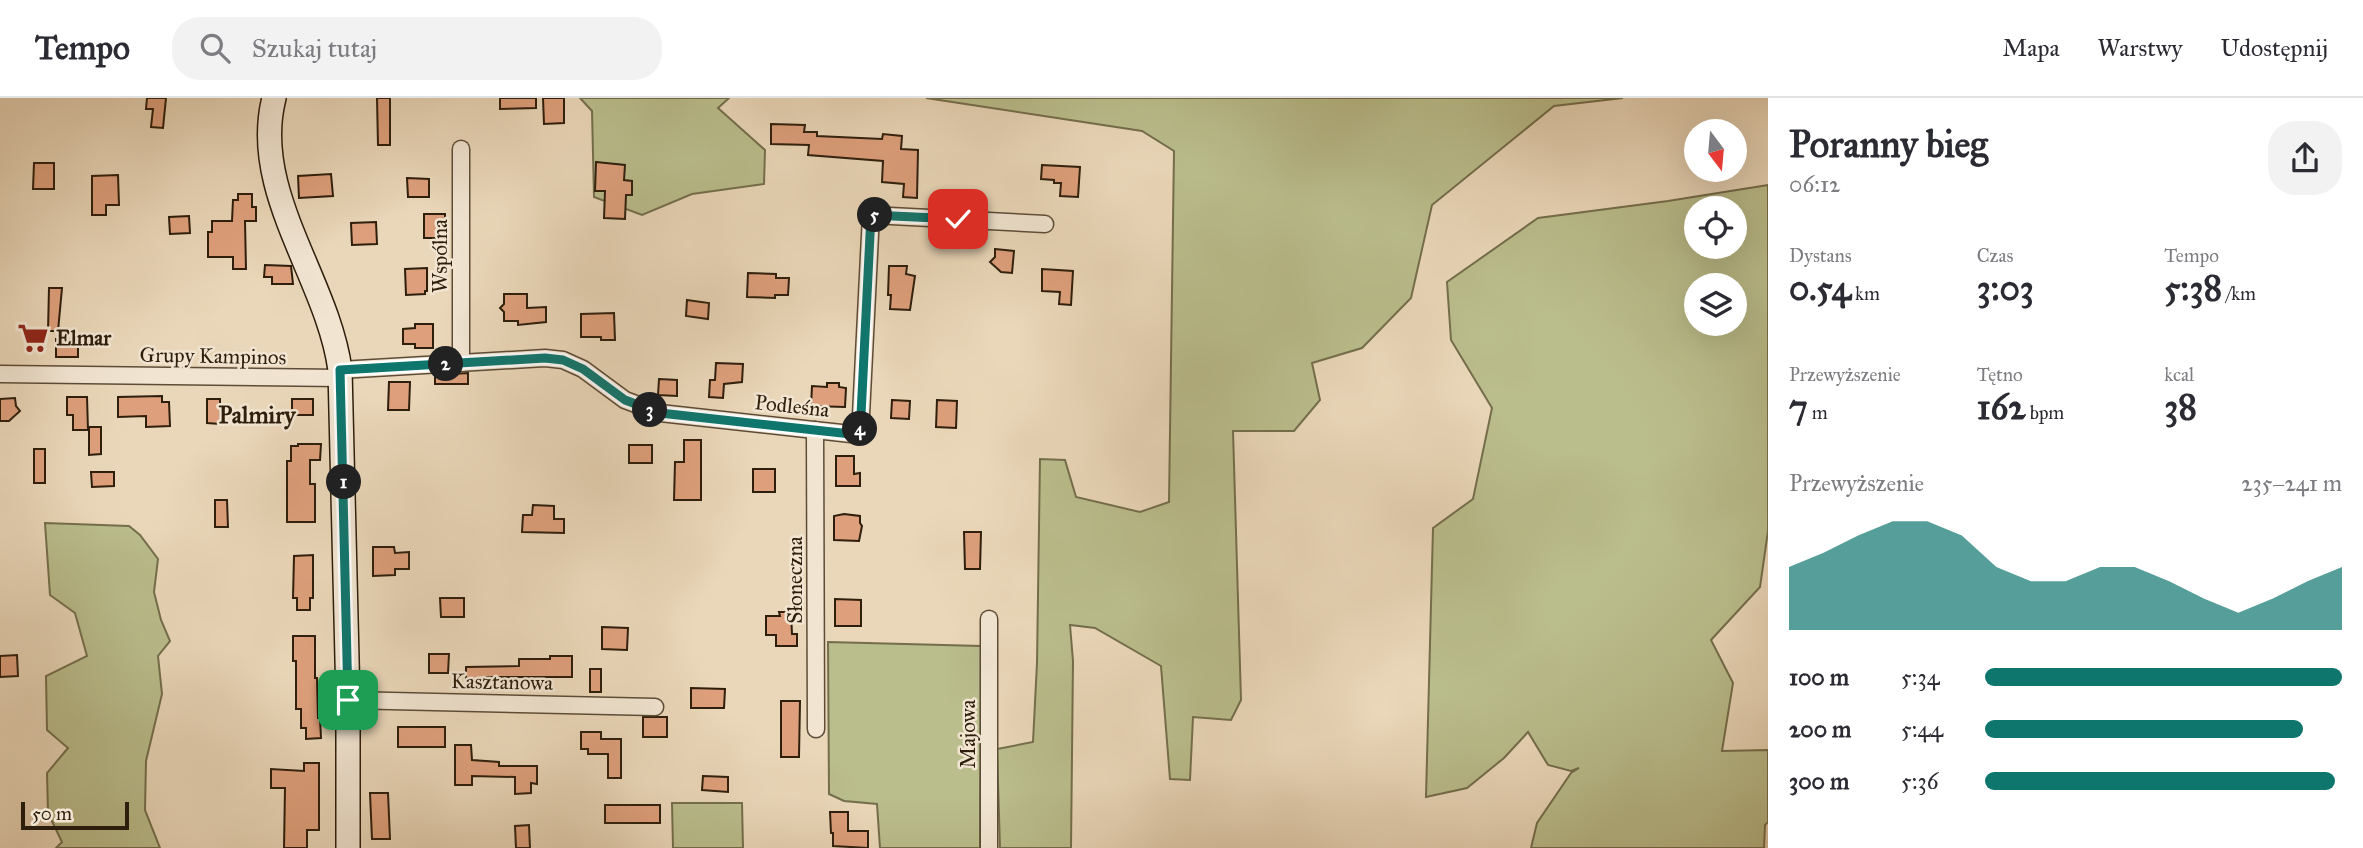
<!DOCTYPE html>
<html lang="pl">
<head>
<meta charset="utf-8">
<style>
  :root { --surface:#fff; --page:#f2f2f3; --text:#2b2b33; --muted:#7c7c81; --line:#e1e1e2; --accent:#0f766e }
  body { margin:0; font-family:"IM FELL Great Primer",serif; background:var(--page); color:var(--text); height:100vh; display:flex; flex-direction:column; font-size:26px; white-space:nowrap }
  * { box-sizing:border-box; margin:0 }
  p { font-size:23px; color:var(--muted) }
  .icon { flex:none; width:38px; height:38px; fill:none; stroke:currentColor; stroke-width:2; stroke-linecap:round; stroke-linejoin:round }
  .map { position:relative; flex:1; overflow:hidden }
  .panel { display:flex; flex-direction:column; background:var(--surface); width:595px }
  .panel>* { flex:none }
  .needle { width:46px; rotate:164deg }
  .tools { position:absolute; left:1684px; top:21px; display:grid; gap:14px }
  .tools a { display:grid; place-items:center; width:63px; height:63px; border-radius:50%; background:var(--surface); box-shadow:0 7px 28px #0002; font-size:35px }
  .scale { position:absolute; left:21px; bottom:18px; width:108px; box-sizing:border-box; padding-left:7px; border:4px solid #2e1e0c; border-top:0; font-size:19px; line-height:24px; white-space:nowrap; color:#2e1e0c; -webkit-text-stroke:5px #f1e5d2; paint-order:stroke }
  .pin { position:absolute; display:grid; place-items:center; width:60px; height:60px; color:#fff; margin:-30px; border-radius:14px; box-shadow:0 4px 10px #0006 }
  .km { position:absolute; width:35px; height:35px; margin:-18px; border-radius:50%; background:#222; color:#fff; font-size:19px; line-height:35px; text-align:center }
  .round { display:grid; place-items:center; flex:none; width:74px; height:74px; border-radius:28px; background:var(--page) }
  .summary { display:flex; align-items:center; justify-content:space-between; height:119px; padding:0 21px }
  h1 { font-size:38px; font-weight:700; line-height:52px }
  .stats { display:grid; grid-template-columns:repeat(3,1fr); gap:10px; height:119px; padding:7px 21px }
  .stats div { display:grid; align-content:center }
  .stats b { font-size:35px; font-weight:700 }
  .stats small { font-size:19px; font-weight:400 }
  .stats p { font-size:19px }
  .chart { height:196px; padding:14px 21px }
  .chart p { display:flex; justify-content:space-between }
  .chart svg { width:100%; height:126px; margin-top:7px; fill:var(--accent); opacity:.7 }
  ul { padding:0 21px; list-style:none; font-size:23px }
  li { display:grid; grid-template-columns:112px 84px 1fr; align-items:center; height:52px }
  li i { height:18px; border-radius:9px; background:var(--accent) }
  header { display:flex; align-items:center; gap:42px; box-sizing:border-box; height:98px; padding:0 35px; background:var(--surface); border-bottom:2px solid var(--line) }
  header strong { font-size:33px }
  nav { display:flex; gap:38px; margin-inline-start:auto; font-size:24px }
  .search { width:490px; height:63px; background:var(--page); display:flex; align-items:center; gap:18px; box-sizing:border-box; padding:0 24px; border-radius:28px; color:var(--muted); font-size:26px }
  main { display:flex; flex:1; min-height:0 }
  .map>svg:first-child { display:block }
  .green { fill:#babd8c; stroke:#746e4c; stroke-width:2; fill-rule:evenodd }
  .building { fill:#dea07c; stroke:#2e1e0c; stroke-width:2 }
  .lines { fill:none; stroke-linecap:round; stroke-linejoin:round }
  .street-casing { stroke:#5d4c37; stroke-width:19 }
  .secondary-casing { stroke:#2e1e0c; stroke-width:26 }
  .street { stroke:#f1e5d2; stroke-width:16 }
  .secondary { stroke:#f1e5d2; stroke-width:23 }
  .route-casing { stroke:#fff; stroke-width:14 }
  .route { stroke:#0f766e; stroke-width:9 }
  .labels { text-anchor:middle; dominant-baseline:central; stroke-width:5; stroke-linejoin:round; paint-order:stroke }
  .street-label { font-size:21px; fill:#2e1e0c; stroke:#f1e5d2 }
  .poi-label { font-size:21px; font-weight:bold; fill:#2e1e0c; stroke:#f1e5d2; text-anchor:start }
  .quarter-label { font-size:24px; font-weight:bold; fill:#2e1e0c; stroke:#f1e5d2 }
</style>
</head>
<body>
<header>
<strong>Tempo</strong>
<div class="search"><svg class="icon" aria-label="search" viewBox="0 0 24 24"><circle cx="10" cy="10" r="6"/><path d="M15 15l6 6"/></svg>Szukaj tutaj</div>
<nav><a>Mapa</a><a>Warstwy</a><a>Udostępnij</a></nav>
</header>
<main>
<div class="map">
<svg width="1768" height="750" viewBox="0 0 1768 750">
  <rect width="100%" height="100%" fill="#ead7b9"/>
  <filter id="stains"><feTurbulence type="fractalNoise" baseFrequency=".00286" numOctaves="4"/><feColorMatrix values="0 0 0 0 .2 0 0 0 0 .09 0 0 0 0 .02 0 0 0 .5 -.17"/></filter>
  <radialGradient id="worn" r=".72"><stop offset=".6" stop-color="#630" stop-opacity="0"/><stop offset="1" stop-color="#630" stop-opacity=".3"/></radialGradient>
  <g class="green">
    <polygon points="580,0 729,0 718,10 765,52 764,86 692,96 642,117 594,99 592,13"/>
    <polygon points="926,0 1623,0 1554,8 1432,107 1411,200 1362,250 1312,265 1320,302 1294,333 1233,333 1241,602 1231,622 1193,619 1190,682 1170,681 1161,568 1095,530 1070,527 1073,563 1071,750 1000,750 997,651 1033,644 1037,565 1040,361 1065,362 1076,399 1140,414 1169,404 1174,53 1142,33"/>
    <path d="M1768,87V433L1760,489L1711,542L1733,585L1722,653L1768,652V724L1765,727L1764,750H1531L1537,725L1571,675L1579,670L1571,673L1548,667L1528,634L1504,660L1467,690L1426,699L1433,430L1473,401L1492,310L1451,242L1447,184L1538,120L1668,103ZM1696,110H1734V149H1696ZM1696,187H1734V226H1696Z"/>
    <polygon points="45,425 129,428 140,437 158,461 154,494 161,522 170,543 158,558 162,596 146,663 145,712 160,750 56,750 62,744 48,715 47,675 68,650 47,632 46,578 87,558 75,515 50,497"/>
    <polygon points="828,544 981,548 980,750 880,750 877,706 844,703 829,696"/>
    <polygon points="672,705 742,705 743,750 673,750"/>
  </g>
  <g class="building">
    <polygon points="147,0 166,0 163,30 151,29 153,11 146,11"/>
    <polygon points="377,0 390,0 390,47 378,47"/>
    <polygon points="500,0 536,0 536,10 500,11"/>
    <polygon points="543,0 564,0 564,25 544,26"/>
    <polygon points="771,26 805,27 804,34 817,34 817,38 882,41 883,36 902,38 901,51 918,52 917,100 903,99 904,86 882,84 883,63 808,57 809,47 771,46"/>
    <polygon points="596,64 625,67 624,82 632,83 632,97 626,97 625,121 604,120 605,93 595,93"/>
    <polygon points="34,65 54,65 54,91 33,91"/>
    <polygon points="1042,67 1080,69 1078,99 1060,98 1061,85 1054,85 1054,82 1041,81"/>
    <polygon points="331,76 333,98 299,100 298,78"/>
    <polygon points="118,77 119,107 106,107 106,117 92,117 92,78"/>
    <polygon points="407,80 429,81 429,99 408,99"/>
    <polygon points="238,96 252,96 252,109 256,109 256,123 245,123 246,171 233,171 233,159 208,159 208,134 212,134 212,123 232,123 233,102 238,102"/>
    <polygon points="424,116 445,116 445,137 437,137 437,140 424,140"/>
    <polygon points="189,118 190,135 170,136 169,119"/>
    <polygon points="376,124 377,146 352,147 351,125"/>
    <polygon points="995,151 1014,153 1012,175 1001,174 990,164 995,159"/>
    <polygon points="265,167 291,168 293,186 272,186 272,179 264,179"/>
    <polygon points="889,168 907,168 906,176 915,178 910,212 890,211 891,197 888,197"/>
    <polygon points="427,170 427,193 425,193 425,196 406,197 405,171"/>
    <polygon points="1042,171 1073,173 1071,207 1059,206 1060,194 1042,193"/>
    <polygon points="748,175 776,176 776,180 789,180 788,197 775,197 775,200 747,199"/>
    <polygon points="49,190 62,190 58,233 48,233"/>
    <polygon points="504,196 527,196 527,210 546,209 546,224 518,227 518,223 504,223 504,214 500,210 504,206"/>
    <polygon points="687,202 709,205 708,221 686,218"/>
    <polygon points="614,215 615,242 601,242 601,239 581,239 581,216"/>
    <polygon points="415,226 433,226 433,250 415,250 415,246 403,246 403,231 415,230"/>
    <polygon points="56,241 78,242 78,259 56,259"/>
    <polygon points="716,265 743,266 742,284 724,286 723,300 709,299 710,282 715,282"/>
    <polygon points="468,275 468,286 435,286 435,277"/>
    <polygon points="659,281 677,282 677,298 658,297"/>
    <polygon points="389,284 410,284 409,312 388,312"/>
    <polygon points="827,285 839,285 839,289 846,290 845,309 811,308 812,288 827,289"/>
    <polygon points="162,298 162,304 169,304 170,328 146,329 146,318 118,319 118,299"/>
    <polygon points="67,299 87,299 88,332 73,332 73,317 67,317"/>
    <polygon points="15,300 16,308 20,313 9,323 0,323 0,301"/>
    <polygon points="207,301 220,301 220,326 207,325"/>
    <rect x="292" y="301" width="21" height="16"/>
    <polygon points="892,302 910,303 909,321 891,320"/>
    <polygon points="937,302 957,303 956,330 936,329"/>
    <polygon points="89,329 101,329 101,356 89,357"/>
    <polygon points="684,342 701,342 701,402 674,402 675,364 684,364"/>
    <polygon points="298,346 321,346 320,362 310,362 310,386 315,386 315,424 287,424 287,363 291,363 291,348 298,348"/>
    <rect x="629" y="347" width="23" height="18"/>
    <rect x="34" y="351" width="11" height="34"/>
    <polygon points="836,358 854,358 854,376 860,375 860,388 836,388"/>
    <rect x="753" y="371" width="22" height="23"/>
    <polygon points="91,374 114,374 114,388 92,389"/>
    <polygon points="215,402 227,402 228,429 215,429"/>
    <polygon points="533,407 554,408 554,421 564,421 564,435 522,434 523,417 532,417"/>
    <polygon points="844,416 860,418 860,425 862,428 859,443 834,442 834,418"/>
    <polygon points="964,434 981,434 980,471 965,471"/>
    <polygon points="373,449 394,449 395,455 409,454 409,471 395,471 395,477 373,478"/>
    <polygon points="313,457 313,500 310,500 310,512 297,512 297,500 293,500 294,458"/>
    <polygon points="440,500 464,500 464,519 441,519"/>
    <polygon points="835,501 861,502 861,528 835,528"/>
    <polygon points="779,514 791,514 792,536 797,536 797,548 776,548 776,537 766,537 766,518 780,518"/>
    <polygon points="602,529 628,530 627,552 602,551"/>
    <polygon points="293,538 315,538 315,580 317,580 318,620 320,620 321,640 306,641 306,630 301,630 301,611 296,611 296,563 293,563"/>
    <polygon points="429,556 449,556 448,575 429,575"/>
    <polygon points="17,557 18,578 0,579 0,558"/>
    <polygon points="550,558 572,558 572,579 486,579 485,586 466,586 466,569 519,568 519,561 550,561"/>
    <rect x="590" y="571" width="11" height="23"/>
    <polygon points="691,590 725,591 724,610 691,610"/>
    <polygon points="781,603 800,603 799,659 781,659"/>
    <rect x="643" y="619" width="24" height="20"/>
    <rect x="398" y="629" width="47" height="20"/>
    <polygon points="581,634 601,634 601,641 621,641 621,680 608,680 608,656 588,656 588,651 581,651"/>
    <polygon points="455,647 471,647 472,662 499,664 499,668 537,668 537,686 531,685 531,695 515,696 515,679 472,678 472,687 455,687"/>
    <polygon points="304,665 319,665 319,732 307,732 307,750 284,750 285,690 271,690 271,671 304,673"/>
    <polygon points="703,678 728,679 728,694 702,692"/>
    <polygon points="370,695 388,695 390,741 372,741"/>
    <rect x="605" y="707" width="55" height="18"/>
    <polygon points="830,714 848,714 848,733 868,733 868,750 833,748 833,735 831,735"/>
    <polygon points="529,727 530,750 516,750 515,728"/>
  </g>
  <g class="lines">
    <g class="street-casing">
      <g id="street">
        <polyline points="461,265 461,51"/>
        <polyline points="340,272 545,260 563,262 583,271 625,302 660,315 860,337 871,117 1045,126"/>
        <polyline points="0,276 341,280"/>
        <polyline points="815,332 816,631"/>
        <polyline points="348,602 655,609"/>
        <polyline points="989,750 989,521"/>
      </g>
    </g>
    <g class="secondary-casing">
      <path id="secondary" d="M274,0C250,94 328,181 340,272L348,602V750"/>
    </g>
    <use href="#street" class="street"/>
    <use href="#secondary" class="secondary"/>
  </g>
  <g class="lines">
    <g class="route-casing">
      <polyline id="route" points="348,602 340,272 545,260 563,262 583,271 625,302 660,315 860,337 871,117 958,121"/>
    </g>
    <use href="#route" class="route"/>
  </g>
  <defs>
    <g id="supermarket-bare" transform="scale(2.415)"><path d="M-6-5.5h2.5l.6 2H6L4.5 2H-2.5L-4.4-4H-6ZM-1.5 3.2a1.3 1.3 0 1 0 .1 0ZM3 3.2a1.3 1.3 0 1 0 .1 0Z" fill="#8f2418" stroke="#f1e5d2" stroke-width="2.5" paint-order="stroke"/></g>
  </defs>
  <g fill-rule="evenodd">
    <use href="#supermarket-bare" x="33" y="240"/>
  </g>
  <g class="labels">
    <g class="street-label">
      <text transform="translate(440 158) rotate(-90)">Wspólna</text>
      <text transform="translate(213 258) rotate(1)">Grupy Kampinos</text>
      <text transform="translate(792 308) rotate(6)">Podleśna</text>
      <text transform="translate(795 482) rotate(-90)">Słoneczna</text>
      <text transform="translate(502 584) rotate(1)">Kasztanowa</text>
      <text transform="translate(968 636) rotate(-90)">Majowa</text>
    </g>
    <g class="poi-label">
      <text x="56" y="240">Elmar</text>
    </g>
    <g class="quarter-label">
      <text x="257" y="317">Palmiry</text>
    </g>
  </g>
  <rect width="100%" height="100%" filter="url(#stains)"/>
  <rect width="100%" height="100%" fill="url(#worn)"/>
</svg>
<div class="tools">
<a><svg class="needle" viewBox="-14 -14 28 28"><path d="M0-13l5 13h-10z" fill="#e53935"/><path d="M0 13l5-13h-10z" fill="#7c7c81"/></svg></a>
<a><svg class="icon" aria-label="locate" viewBox="0 0 24 24"><circle cx="12" cy="12" r="6"/><path d="M12 2v4M12 18v4M2 12h4M18 12h4"/></svg></a>
<a><svg class="icon" aria-label="layers" viewBox="0 0 24 24"><path d="M12 4l9 5-9 5-9-5zM3 14l9 5 9-5"/></svg></a>
</div>
<div class="scale">50 m</div>
<div class="pin" style="left:348px;top:602px;background:#1e9e55"><svg class="icon" aria-label="arrive" viewBox="0 0 24 24"><path d="M6 21V4h12l-3 4 3 4H6"/></svg></div>
<div class="pin" style="left:958px;top:121px;background:#d93025"><svg class="icon" aria-label="check" viewBox="0 0 24 24"><path d="M5 12l5 5 9-10"/></svg></div>
<b class="km" style="left:344px;top:384px">1</b>
<b class="km" style="left:446px;top:266px">2</b>
<b class="km" style="left:650px;top:312px">3</b>
<b class="km" style="left:860px;top:331px">4</b>
<b class="km" style="left:875px;top:117px">5</b>
</div>
<section class="panel">
<div class="summary"><div><h1>Poranny bieg</h1><p>06:12</p></div><a class="round"><svg class="icon" aria-label="share" viewBox="0 0 24 24"><path d="M12 15V3M7 8l5-5 5 5M5 13v7h14v-7"/></svg></a></div>
<div class="stats">
<div><p>Dystans</p><b>0.54<small> km</small></b></div>
<div><p>Czas</p><b>3:03</b></div>
<div><p>Tempo</p><b>5:38<small> /km</small></b></div>
</div>
<div class="stats">
<div><p>Przewyższenie</p><b>7<small> m</small></b></div>
<div><p>Tętno</p><b>162<small> bpm</small></b></div>
<div><p>kcal</p><b>38</b></div>
</div>
<div class="chart"><p><span>Przewyższenie</span>235–241 m</p>
<svg viewBox="0 0 160 44" preserveAspectRatio="none"><path d="M0 44V22L10 17L20 11L30 6L40 6L50 11L60 22L70 27L80 27L90 22L100 22L110 27L120 33L130 38L140 33L150 27L160 22V44z"/></svg>
</div>
<ul>
<li><b>100 m</b>5:34<i style="width:100%"></i></li>
<li><b>200 m</b>5:44<i style="width:89%"></i></li>
<li><b>300 m</b>5:36<i style="width:98%"></i></li>
</ul>
</section>
</main>
</body>
</html>
